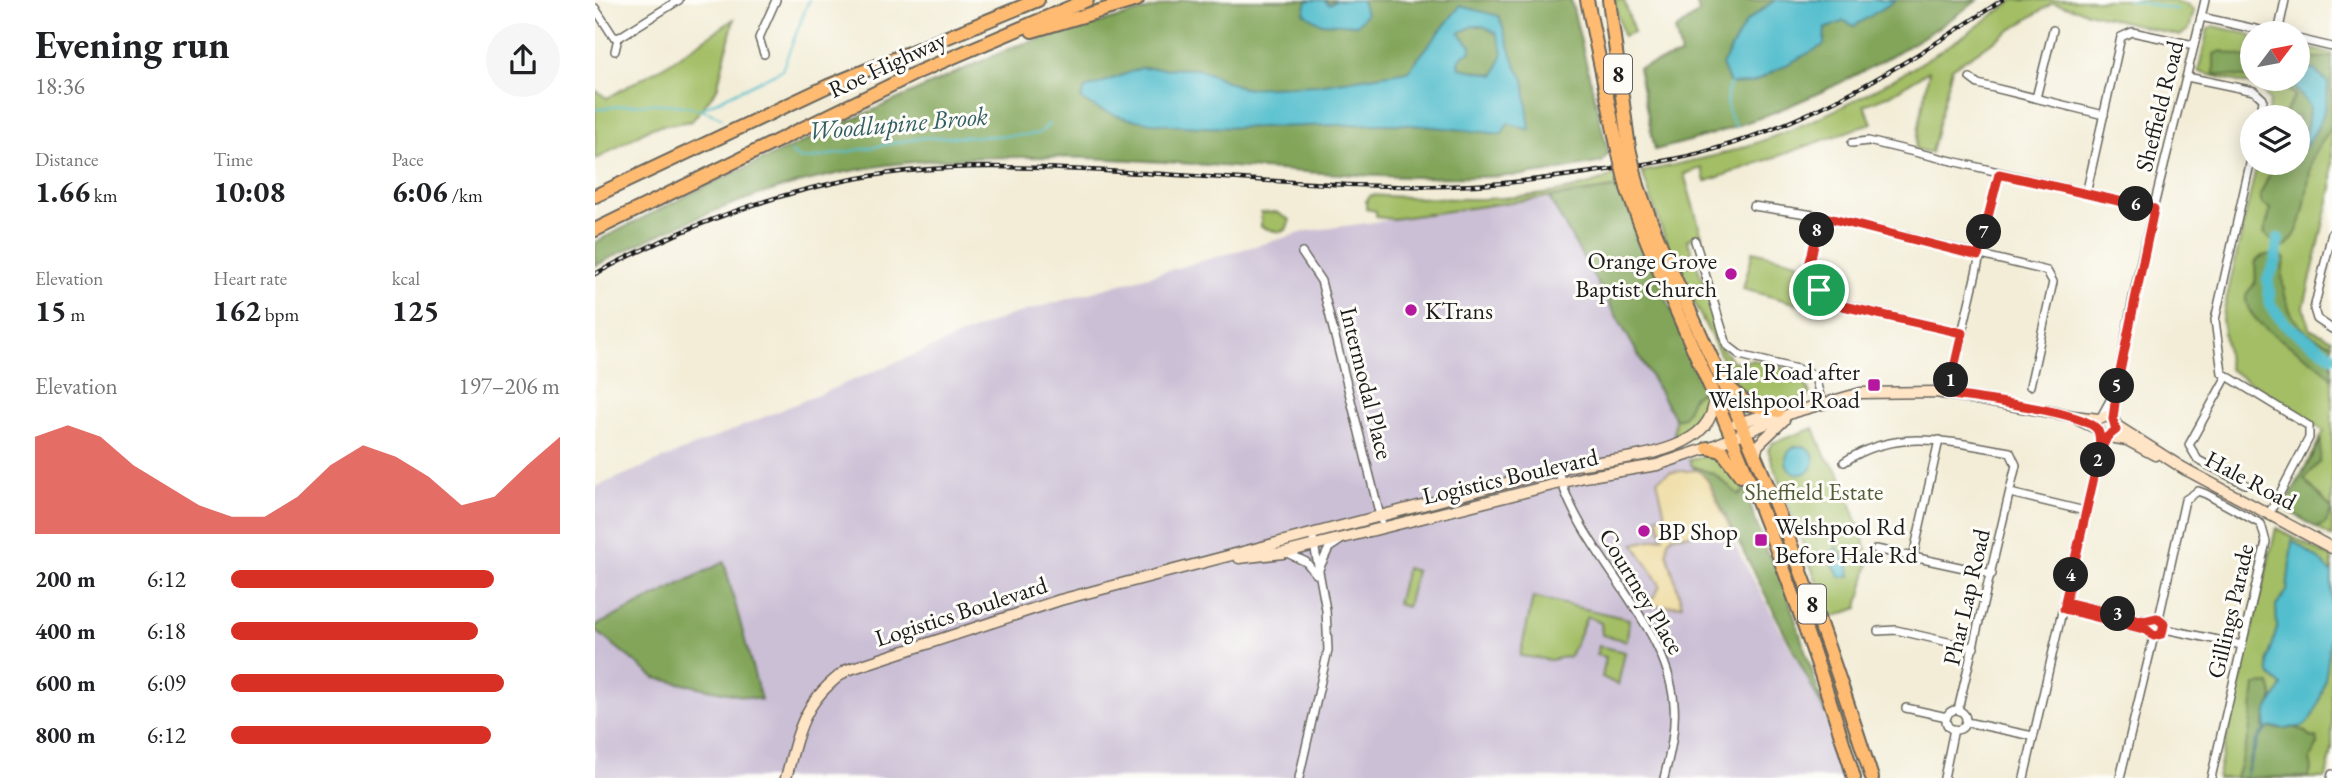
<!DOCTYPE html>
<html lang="en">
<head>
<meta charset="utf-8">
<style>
  :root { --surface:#fff; --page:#f6f6f6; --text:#202124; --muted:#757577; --accent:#d93025 }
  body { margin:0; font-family:"EB Garamond",serif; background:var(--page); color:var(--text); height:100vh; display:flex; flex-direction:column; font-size:26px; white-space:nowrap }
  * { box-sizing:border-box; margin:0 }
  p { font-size:23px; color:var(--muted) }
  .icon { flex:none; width:38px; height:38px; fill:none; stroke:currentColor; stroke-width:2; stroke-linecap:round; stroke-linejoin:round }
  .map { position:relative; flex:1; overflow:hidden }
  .panel { display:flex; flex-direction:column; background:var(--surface); width:595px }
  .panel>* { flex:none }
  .needle { width:46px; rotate:58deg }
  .fabs { position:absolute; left:1645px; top:21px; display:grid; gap:14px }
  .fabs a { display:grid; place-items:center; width:70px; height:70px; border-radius:50%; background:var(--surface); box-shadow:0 4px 18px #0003; font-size:35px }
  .pin { position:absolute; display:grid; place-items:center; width:60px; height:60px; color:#fff; margin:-30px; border:4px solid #fff; border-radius:50%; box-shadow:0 2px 7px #0007 }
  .km { position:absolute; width:35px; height:35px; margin:-18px; border-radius:50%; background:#222; color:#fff; font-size:19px; line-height:35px; text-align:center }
  .round { display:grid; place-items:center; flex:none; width:74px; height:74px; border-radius:37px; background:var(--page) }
  .head { display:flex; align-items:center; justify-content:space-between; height:119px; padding:0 35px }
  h1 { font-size:38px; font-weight:700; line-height:52px }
  .figures { display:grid; grid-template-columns:repeat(3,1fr); gap:10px; height:119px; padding:7px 35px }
  .figures div { display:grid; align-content:center }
  .figures b { font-size:30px; font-weight:700 }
  .figures small { font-size:19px; font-weight:400 }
  .figures p { font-size:19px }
  .chart { height:196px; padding:14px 35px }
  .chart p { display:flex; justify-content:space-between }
  .chart svg { width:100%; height:126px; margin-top:7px; fill:var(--accent); opacity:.7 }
  ul { padding:0 35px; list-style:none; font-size:23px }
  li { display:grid; grid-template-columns:112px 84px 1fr; align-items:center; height:52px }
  li i { height:18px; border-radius:9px; background:var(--accent) }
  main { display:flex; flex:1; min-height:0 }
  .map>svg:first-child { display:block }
  .industrial { fill:#cbbfd5 }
  .green { fill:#a3be65; stroke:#606d40; stroke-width:2 }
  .forest { fill:#82a55a; stroke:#4f603b; stroke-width:2 }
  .sand { fill:#eeda9e; stroke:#857b5d; stroke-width:2 }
  .water { fill:#53becd; stroke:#386d74; stroke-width:2; fill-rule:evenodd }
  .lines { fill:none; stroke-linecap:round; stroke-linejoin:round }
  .stream { stroke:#53becd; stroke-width:2 }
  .river { stroke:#53becd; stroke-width:12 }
  .street-casing { stroke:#67655d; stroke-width:10 }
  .secondary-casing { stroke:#67655d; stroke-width:13 }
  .highway-casing { stroke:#67655d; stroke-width:16 }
  .street { stroke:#fff; stroke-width:7 }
  .secondary { stroke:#ffe4c6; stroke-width:10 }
  .highway { stroke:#ffbb71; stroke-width:12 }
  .rail-casing { stroke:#1c1c1c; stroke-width:4.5 }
  .rail { stroke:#fdfcf7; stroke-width:2; stroke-dasharray:5; stroke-linecap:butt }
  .highway-bridge-casing { stroke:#67655d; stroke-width:16; stroke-linecap:butt }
  .highway-bridge { stroke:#ffbb71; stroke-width:12 }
  .route-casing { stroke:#fff; stroke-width:14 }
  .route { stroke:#d93025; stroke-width:9 }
  .poi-dot { fill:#b5179e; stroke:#fdfcf7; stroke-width:2.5 }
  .labels { text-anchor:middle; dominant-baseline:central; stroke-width:6; stroke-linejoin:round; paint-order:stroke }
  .shield { fill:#fdfcf7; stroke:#605f5e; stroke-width:2 }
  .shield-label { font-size:23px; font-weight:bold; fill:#1c1c1c }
  .street-label { font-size:24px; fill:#1c1c1c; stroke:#fdfcf7 }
  .poi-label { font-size:24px; fill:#1c1c1c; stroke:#fdfcf7; text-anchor:start }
  .park-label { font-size:24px; fill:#525d39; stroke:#fdfcf7 }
  .water-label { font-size:26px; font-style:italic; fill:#325d63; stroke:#fdfcf7 }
</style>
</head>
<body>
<main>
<section class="panel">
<div class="head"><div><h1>Evening run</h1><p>18:36</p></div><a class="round"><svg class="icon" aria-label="share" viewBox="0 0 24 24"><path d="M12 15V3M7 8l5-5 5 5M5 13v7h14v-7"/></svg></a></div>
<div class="figures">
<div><p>Distance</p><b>1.66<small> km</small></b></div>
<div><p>Time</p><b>10:08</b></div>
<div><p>Pace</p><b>6:06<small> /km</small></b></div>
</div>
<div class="figures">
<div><p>Elevation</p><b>15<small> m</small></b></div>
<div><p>Heart rate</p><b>162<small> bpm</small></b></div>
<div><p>kcal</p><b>125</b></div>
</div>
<div class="chart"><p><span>Elevation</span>197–206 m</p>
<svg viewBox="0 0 160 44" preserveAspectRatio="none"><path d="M0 44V10L10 6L20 10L30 20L40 27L50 34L60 38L70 38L80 31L90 20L100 13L110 17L120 24L130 34L140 31L150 20L160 10V44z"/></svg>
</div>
<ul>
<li><b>200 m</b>6:12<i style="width:80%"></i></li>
<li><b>400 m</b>6:18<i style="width:75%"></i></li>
<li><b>600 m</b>6:09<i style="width:83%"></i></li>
<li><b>800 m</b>6:12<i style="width:79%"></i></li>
</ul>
</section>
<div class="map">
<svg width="1737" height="778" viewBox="0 0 1737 778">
  <rect width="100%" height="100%" fill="#fdfcf7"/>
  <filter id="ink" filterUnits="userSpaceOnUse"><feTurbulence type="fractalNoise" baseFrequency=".0143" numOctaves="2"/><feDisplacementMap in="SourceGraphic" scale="14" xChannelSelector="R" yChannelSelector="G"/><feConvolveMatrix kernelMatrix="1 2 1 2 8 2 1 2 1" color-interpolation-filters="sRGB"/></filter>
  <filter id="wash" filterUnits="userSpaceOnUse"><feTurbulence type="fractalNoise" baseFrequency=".00686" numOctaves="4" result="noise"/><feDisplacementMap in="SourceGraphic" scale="28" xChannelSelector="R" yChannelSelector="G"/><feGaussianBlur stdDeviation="1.57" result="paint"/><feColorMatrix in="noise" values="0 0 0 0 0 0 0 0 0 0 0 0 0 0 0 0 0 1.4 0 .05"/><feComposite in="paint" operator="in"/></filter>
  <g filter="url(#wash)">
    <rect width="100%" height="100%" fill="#f3edd7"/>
    <polygon class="industrial" points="954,198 1080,419 1080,433 1231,715 1252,778 0,778 0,487 413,316 713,231"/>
    <g class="green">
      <polygon points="1019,0 1029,0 1039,32 1028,36"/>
      <path d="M1419,0H1575L1593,5L1599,11L1594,29L1585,36L1458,3L1357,68L1336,153L1320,149L1334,71L1293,96L1269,105L1277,123L1110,182L1107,168L1089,174L1107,236L1092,239L1111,289L1127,348L1138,362L1158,360L1207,373L1215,394L1211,398C1178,403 1160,410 1138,380L1077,259L1047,172C1073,166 1100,161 1126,154C1232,124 1331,65 1419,0Z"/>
      <polygon points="139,19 122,89 97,121 57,127 0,160 0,90 12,98 74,63"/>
      <polygon points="1619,26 1657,35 1657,79 1703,79 1703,46 1737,54 1737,188 1709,307 1714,328 1737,339 1737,537 1689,508 1729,431 1634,369 1627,319 1662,163 1703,163 1703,117 1672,117 1675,102 1664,87 1603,72 1613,29"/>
      <path d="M1022,174L1025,187L798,219L781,217V211L771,209V201L776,195C853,200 951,206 1022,174Z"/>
      <polygon points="681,212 695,220 691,230 683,232 666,227 666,213"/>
      <polygon points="1158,251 1203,262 1218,308 1148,289"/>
      <path d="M1106,392L1112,395C1112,417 1103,429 1083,439L1079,433L1080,419L1089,417L1098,397Z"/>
      <polygon points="1219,428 1230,456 1245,474 1275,558 1263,608 1235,618 1173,450 1177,443"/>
      <path d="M1116,453C1135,457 1142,475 1150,490L1144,495L1119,474L1097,466L1094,460Z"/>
      <polygon points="1681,528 1737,558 1737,750 1731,778 1622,778"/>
      <polygon points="811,568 821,571 812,607 802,604"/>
      <polygon points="938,597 1034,619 1032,641 1007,635 1006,623 992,616 975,656 956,660 925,656"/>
      <polygon points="1004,646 1030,652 1023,685 1007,677 1011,657 1001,655"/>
    </g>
    <g class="forest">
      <path d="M588,0H976L1013,153L1007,162C976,168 944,175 913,176C722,185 531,146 341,160C214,169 112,208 0,266V242L115,184L420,46Z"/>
      <path d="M1101,0H1383C1288,69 1174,123 1060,150L1043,68L1086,55L1080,30L1104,13Z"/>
      <polygon points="1627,51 1657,59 1657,78 1619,74 1619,54"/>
      <path d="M1737,57C1737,78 1737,101 1737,122C1734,138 1721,145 1717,160C1711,185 1712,236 1686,249L1669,233L1676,209L1667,204L1665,195L1680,163H1703V117H1687L1700,96C1691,85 1673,85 1660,79H1703V59Z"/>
      <polygon points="1025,187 1112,395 1106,392 1098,397 1089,417 1080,419 954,198"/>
      <path d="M1684,253L1690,259C1686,270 1687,279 1689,291C1695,322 1708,334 1737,344V380C1726,356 1648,330 1651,296C1652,290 1658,288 1660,282C1662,276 1659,269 1661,261L1667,256Z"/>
      <polygon points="1726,439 1725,462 1709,479 1737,509 1731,523 1722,528 1689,508"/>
      <polygon points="1097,466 1119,474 1144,495 1150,490 1171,551 1185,572 1231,715 1112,479"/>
      <polygon points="129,562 166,700 60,678 0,630 0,626"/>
      <path d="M1675,684L1678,697L1668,727C1685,733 1702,719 1715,737L1722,738L1723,744L1715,759L1717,769L1713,777L1641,778L1654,735L1660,685Z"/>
    </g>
    <polygon class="sand" points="1103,470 1112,479 1136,530 1078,536 1073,541 1072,553 1087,605 1050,607 1049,602 1059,597 1065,585 1039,544 1068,537 1062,516 1070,515 1062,480 1075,472"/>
    <g class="water">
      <polygon points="716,0 729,0 734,4 741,0 767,0 771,14 762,25 725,23 709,13 712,1"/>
      <polygon points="1180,0 1301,0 1259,26 1249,21 1230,29 1229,45 1157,83 1135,84 1127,65 1151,22"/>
      <path d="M865,6L904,16L921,66L929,79L935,130L913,123L907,134C870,131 832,125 795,124C719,122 546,144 486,99L490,89L546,68L604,69L648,88L723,85L813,71ZM878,26H888L901,33L908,52L900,75L865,68L864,61L869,54L876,52V46L864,33Z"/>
      <path d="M1703,66L1719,70L1733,83C1733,111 1724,128 1708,150L1715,106L1692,79H1703Z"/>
      <circle cx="1205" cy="460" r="14"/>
      <path d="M1697,540L1726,561L1737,573C1737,611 1737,703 1710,725C1702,730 1683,727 1673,728L1664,738L1650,778L1660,743L1670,728L1672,711L1687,686L1674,674L1673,660L1682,628L1681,606L1692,591Z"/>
      <polygon points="1241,547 1254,567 1255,576 1245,577 1234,558"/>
    </g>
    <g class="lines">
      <g class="stream">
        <polyline points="1532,0 1583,10"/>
        <path d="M1135,84C1128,99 1133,113 1141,128"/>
        <polyline points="108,108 187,70 214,0"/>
        <path d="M0,110C41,102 89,98 126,118"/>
        <polyline points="196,152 204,158 214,159 326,138 433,135 445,133 454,124"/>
      </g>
      <polyline class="river" points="1683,239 1681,260 1673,279 1675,305 1692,326 1737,356"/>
    </g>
  </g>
  <g filter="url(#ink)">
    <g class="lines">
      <g class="street-casing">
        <g id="street">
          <polyline points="0,8 18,36 23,38 84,0"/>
          <polyline points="1606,17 1678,33"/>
          <polyline points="1683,33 1690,0"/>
          <polyline points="1703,39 1737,47"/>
          <polyline points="20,51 23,38"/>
          <polyline points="169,54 164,38 181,0"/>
          <polyline points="1592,77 1659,91 1668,99 1666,117"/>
          <polyline points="1375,78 1383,84 1509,115"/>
          <polyline points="1441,98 1458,30"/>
          <polyline points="1257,143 1273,141 1559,209"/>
          <polyline points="1657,155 1620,320 1627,373 1714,426 1714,438 1674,514"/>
          <polyline points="1491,194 1526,37 1537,32 1599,45"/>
          <polyline points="1158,206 1226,216 1452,271 1458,282 1435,386"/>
          <path d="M1226,216C1218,247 1207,277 1234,301L1367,333"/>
          <polyline points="1737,233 1719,309 1722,319 1737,329"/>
          <polyline points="1100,241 1132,345 1145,355 1214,372 1221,381 1227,403"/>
          <polyline points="707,253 726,281 786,520"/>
          <polyline points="1632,376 1594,445 1603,460 1650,484"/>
          <polyline points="1353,394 1404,174"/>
          <polyline points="1506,417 1519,393"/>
          <path d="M1518,419C1535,277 1578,138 1610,0"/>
          <path d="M1249,462C1302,427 1357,442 1415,452L1421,465L1363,710"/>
          <path d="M963,470C984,553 1072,620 1079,704C1081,729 1075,754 1069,778"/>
          <polyline points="1415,493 1490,511"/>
          <polyline points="1281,549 1397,574"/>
          <polyline points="692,553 711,562 721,574"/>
          <polyline points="1318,557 1344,440"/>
          <polyline points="724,569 734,548 746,540"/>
          <polyline points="1470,602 1554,621"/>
          <polyline points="1469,609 1552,630"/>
          <circle cx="1561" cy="627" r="9"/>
          <polyline points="1564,618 1590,500 1603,491 1611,494 1666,524 1671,542 1616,778"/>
          <polyline points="1570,629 1647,645"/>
          <polyline points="1283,631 1301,630 1379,648"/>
          <polyline points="1311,708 1352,717"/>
          <circle cx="1361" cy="720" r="10"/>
          <polyline points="1371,722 1438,736"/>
          <polyline points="704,778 733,650 731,610 717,533"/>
          <polyline points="1349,778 1359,729"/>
          <polyline points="1429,778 1490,511 1504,455 1512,437"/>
          <polyline points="1525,778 1559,636"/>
          <polyline points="1736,778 1737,774"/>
        </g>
      </g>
      <g class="secondary-casing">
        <g id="secondary">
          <polyline points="1484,420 1501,428 1508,436 1532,440 1560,455"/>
          <polyline points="1142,423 1181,412"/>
          <polyline points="1160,455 1163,445 1189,420"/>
          <polyline points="1586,467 1737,548"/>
          <polyline points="644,558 688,553 989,477 1062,465 1113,448 1199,412 1266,393 1341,392 1478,416 1504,419 1512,416 1518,419 1522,426 1591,470"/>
          <path d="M191,778C204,729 208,701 252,670L465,600L976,466C1018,458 1119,457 1119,399"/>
        </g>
      </g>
      <g class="highway-casing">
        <g id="highway">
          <polyline points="992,0 1023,150"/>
          <polyline points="1014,0 1034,148"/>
          <polyline points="437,31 542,0"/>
          <path d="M1043,186C1074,275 1119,358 1155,444C1202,552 1241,666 1277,778"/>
          <path d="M1032,188C1061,272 1101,351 1135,433C1181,543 1225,664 1259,778"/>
          <polyline points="0,196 233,86 443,0"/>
          <polyline points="0,230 323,72 492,0"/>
          <polyline points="1135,388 1152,404 1183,411"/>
          <polyline points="1113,448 1127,451 1146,476"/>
        </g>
      </g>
      <use href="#street" class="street"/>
      <use href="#secondary" class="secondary"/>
      <use href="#highway" class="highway"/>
      <g class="rail-casing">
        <path id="rail" d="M0,274C98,221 201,183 313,171C391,163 470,169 549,173C658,179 770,190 880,185C925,183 968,176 1012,170C1043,165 1076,161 1106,153C1217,123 1313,63 1407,0"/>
      </g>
      <use href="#rail" class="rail"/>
      <g class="highway-bridge-casing">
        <g id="highway-bridge">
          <polyline points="1034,148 1043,186"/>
          <polyline points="1023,150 1032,188"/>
        </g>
      </g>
      <use href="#highway-bridge" class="highway-bridge"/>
    </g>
  </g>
  <g class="lines" filter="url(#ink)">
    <g class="route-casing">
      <path id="route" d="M1224,290L1234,301L1248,306L1367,333L1353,394C1381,399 1485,411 1501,428C1507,434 1504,447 1504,455L1470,602L1549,621L1562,618L1569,624L1567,634L1559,636L1552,630L1469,609L1504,455L1512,437L1521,430L1518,419L1522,386L1559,209L1404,174L1383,256L1226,216L1215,262L1224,290"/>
    </g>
    <use href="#route" class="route"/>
  </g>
  <g class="poi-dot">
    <circle cx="1136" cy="274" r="7"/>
    <circle cx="816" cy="310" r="7"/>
    <rect x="1272" y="378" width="14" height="14" rx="3.5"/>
    <circle cx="1049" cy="531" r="7"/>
    <rect x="1159" y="533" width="14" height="14" rx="3.5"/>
  </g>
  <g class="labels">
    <g class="shield">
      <rect x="1009" y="54.5" width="28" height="39" rx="5"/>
      <rect x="1203" y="584.5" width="28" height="39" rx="5"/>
    </g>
    <g class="shield-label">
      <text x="1023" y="74">8</text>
      <text x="1217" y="604">8</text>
    </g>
    <g class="street-label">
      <text transform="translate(292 64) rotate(-25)">Roe Highway</text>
      <text transform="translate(1564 106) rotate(-76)">Sheffield Road</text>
      <text transform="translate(772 383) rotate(76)">Intermodal Place</text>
      <text transform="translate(915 476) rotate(-13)">Logistics Boulevard</text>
      <text transform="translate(1656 480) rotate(28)">Hale Road</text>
      <text transform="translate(1047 591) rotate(59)">Courtney Place</text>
      <text transform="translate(1371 597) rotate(-77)">Phar Lap Road</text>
      <text transform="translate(366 611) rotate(-18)">Logistics Boulevard</text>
      <text transform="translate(1635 611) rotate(-77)">Gillings Parade</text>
    </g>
    <g class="poi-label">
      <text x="1122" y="260" text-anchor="end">Orange Grove<tspan x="1122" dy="28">Baptist Church</tspan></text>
      <text x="830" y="310">KTrans</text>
      <text x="1265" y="371" text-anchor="end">Hale Road after<tspan x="1265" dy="28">Welshpool Road</tspan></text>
      <text x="1180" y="526">Welshpool Rd<tspan x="1180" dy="28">Before Hale Rd</tspan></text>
      <text x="1063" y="531">BP Shop</text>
    </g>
    <g class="park-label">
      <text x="1219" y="491">Sheffield Estate</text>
    </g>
    <g class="water-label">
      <text transform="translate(303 123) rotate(-5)">Woodlupine Brook</text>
    </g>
  </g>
</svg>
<div class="fabs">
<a><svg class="needle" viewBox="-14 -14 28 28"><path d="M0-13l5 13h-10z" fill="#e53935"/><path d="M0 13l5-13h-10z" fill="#757577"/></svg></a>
<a><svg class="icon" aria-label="layers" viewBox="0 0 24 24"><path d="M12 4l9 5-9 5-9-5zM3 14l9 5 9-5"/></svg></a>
</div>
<div class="pin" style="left:1224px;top:290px;background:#1e9e55"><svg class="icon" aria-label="arrive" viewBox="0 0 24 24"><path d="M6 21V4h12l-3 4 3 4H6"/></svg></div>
<b class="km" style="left:1356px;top:380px">1</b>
<b class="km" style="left:1503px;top:460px">2</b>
<b class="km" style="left:1523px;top:614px">3</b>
<b class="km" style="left:1476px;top:575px">4</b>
<b class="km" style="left:1522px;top:386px">5</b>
<b class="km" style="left:1541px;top:204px">6</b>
<b class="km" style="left:1389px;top:232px">7</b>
<b class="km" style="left:1222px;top:230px">8</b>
</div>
</main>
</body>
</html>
